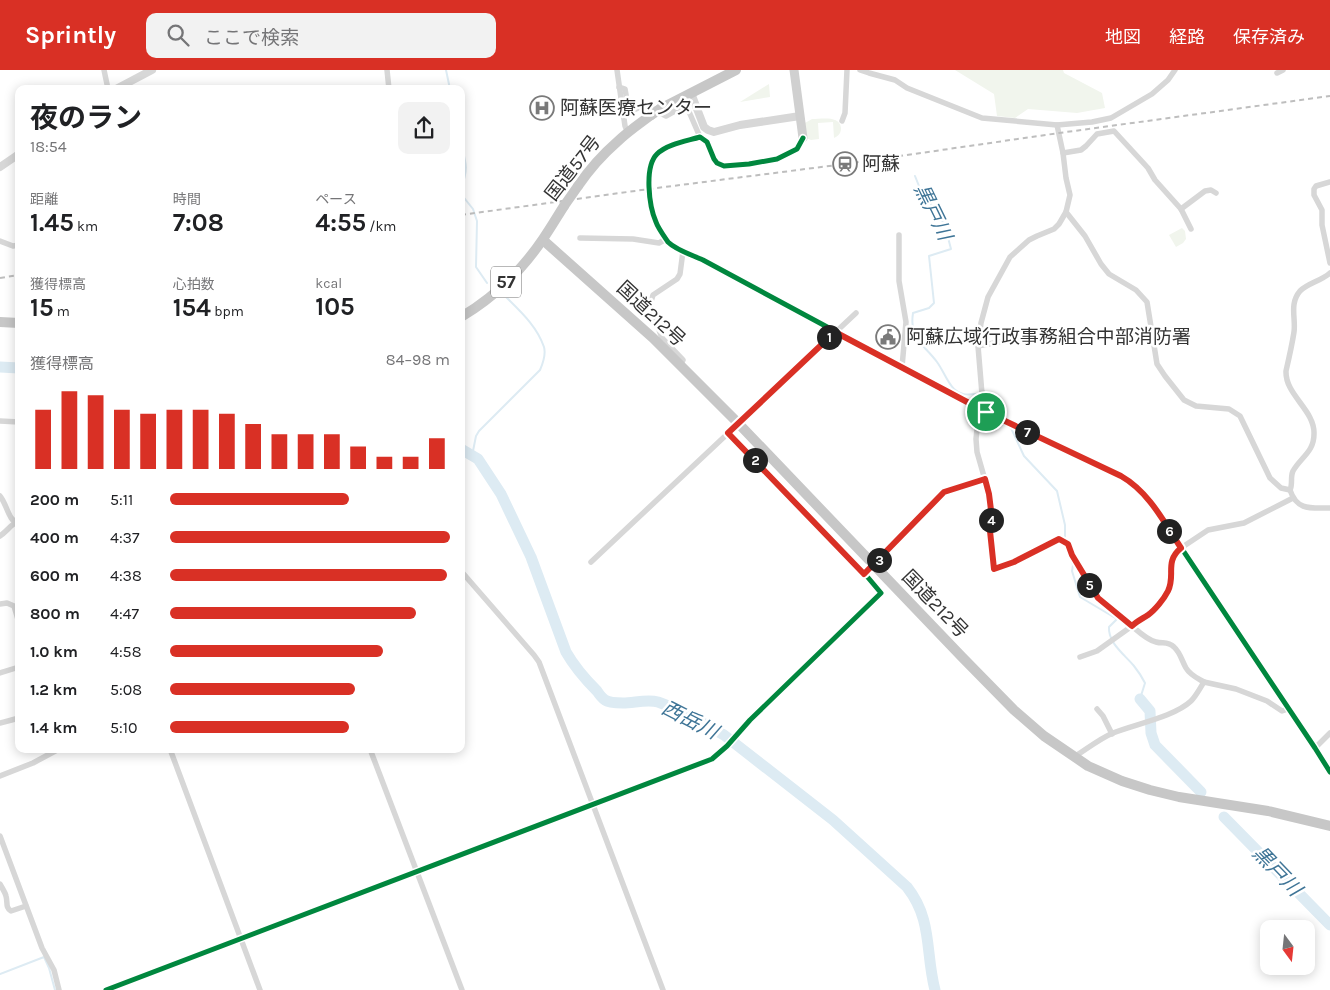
<!DOCTYPE html>
<html lang="ja">
<head>
<meta charset="utf-8">
<style>
  :root { --surface:#fff; --page:#f2f2f2; --text:#202124; --muted:#757577; --accent:#d93025 }
  body { margin:0; font-family:Karla,"Noto Sans JP",sans-serif; background:var(--page); color:var(--text); height:100vh; display:flex; flex-direction:column; font-size:19px; white-space:nowrap }
  * { box-sizing:border-box; margin:0 }
  p { font-size:16px; color:var(--muted) }
  .icon { flex:none; width:28px; height:28px; fill:none; stroke:currentColor; stroke-width:2; stroke-linecap:round; stroke-linejoin:round }
  .map { position:relative; flex:1; overflow:hidden }
  .sheet { position:absolute; left:15px; top:15px; width:450px; height:668px; display:flex; flex-direction:column; background:var(--surface); border-radius:10px; box-shadow:0 2px 12px #0003 }
  .sheet>* { flex:none }
  .needle { width:32px; rotate:165deg }
  .tools { position:absolute; left:1260px; top:850px; display:grid; gap:10px }
  .tools a { display:grid; place-items:center; width:55px; height:55px; border-radius:10px; background:var(--surface); box-shadow:0 2px 12px #0003; font-size:25px }
  .pin { position:absolute; display:grid; place-items:center; width:42px; height:42px; color:#fff; margin:-21px; border:2px solid #fff; border-radius:50%; box-shadow:0 1px 5px #0007 }
  .km { position:absolute; width:25px; height:25px; margin:-12px; border-radius:50%; background:#222; color:#fff; font-size:14px; line-height:25px; text-align:center }
  .round { display:grid; place-items:center; flex:none; width:52px; height:52px; border-radius:10px; background:var(--page) }
  .overview { display:flex; align-items:center; justify-content:space-between; height:85px; padding:0 15px }
  h1 { font-size:28px; font-weight:700; line-height:38px }
  .figures { display:grid; grid-template-columns:repeat(3,1fr); gap:8px; height:85px; padding:5px 15px }
  .figures div { display:grid; align-content:center }
  .figures b { font-size:25px; font-weight:700 }
  .figures small { font-size:14px; font-weight:400 }
  .figures p { font-size:14px }
  .chart { height:140px; padding:10px 15px }
  .chart p { display:flex; justify-content:space-between }
  .chart svg { width:100%; height:90px; margin-top:5px; stroke:var(--accent); stroke-width:6 }
  ul { padding:0 15px; list-style:none; font-size:16px }
  li { display:grid; grid-template-columns:80px 60px 1fr; align-items:center; height:38px }
  li i { height:12px; border-radius:6px; background:var(--accent) }
  header { display:flex; align-items:center; gap:30px; box-sizing:border-box; height:70px; padding:0 25px; background:var(--accent); color:#fff }
  header strong { font-size:24px }
  nav { display:flex; gap:28px; margin-inline-start:auto; font-size:18px }
  .search { width:350px; height:45px; background:var(--page); display:flex; align-items:center; gap:12px; box-sizing:border-box; padding:0 18px; border-radius:10px; color:var(--muted); font-size:19px }
  .map>svg:first-child { display:block }
  .green { fill:#f1f5ed }
  .lines { fill:none; stroke-linecap:round; stroke-linejoin:round }
  .stream { stroke:#ddebf3; stroke-width:2 }
  .river { stroke:#ddebf3; stroke-width:11 }
  .minor { stroke:#d7d7d7; stroke-width:5.5 }
  .tertiary { stroke:#d7d7d7; stroke-width:8 }
  .secondary { stroke:#d0d0d0; stroke-width:9 }
  .trunk { stroke:#c7c7c7; stroke-width:10 }
  .rail { stroke:#bebebe; stroke-width:2; stroke-dasharray:5 4; stroke-linecap:butt }
  .trunk-bridge { stroke:#c7c7c7; stroke-width:10 }
  .cycleway-casing { stroke:#fff; stroke-width:8 }
  .cycleway { stroke:#00873e; stroke-width:5 }
  .route-casing { stroke:#fff; stroke-width:10 }
  .route { stroke:#d93025; stroke-width:6 }
  .labels { text-anchor:middle; dominant-baseline:central; stroke-width:5; stroke-linejoin:round; paint-order:stroke }
  .shield { fill:#fff; stroke:#707070; stroke-width:1 }
  .shield-label { font-size:18px; font-weight:bold; fill:#333 }
  .poi-label { font-size:19px; fill:#333; stroke:#fff; text-anchor:start }
  .street-label { font-size:19px; fill:#333; stroke:#fff }
  .water-label { font-size:20px; font-style:italic; fill:#3f7597; stroke:#fff }
</style>
</head>
<body>
<header>
<strong>Sprintly</strong>
<div class="search"><svg class="icon" aria-label="search" viewBox="0 0 24 24"><circle cx="10" cy="10" r="6"/><path d="M15 15l6 6"/></svg>ここで検索</div>
<nav><a>地図</a><a>経路</a><a>保存済み</a></nav>
</header>
<div class="map">
<svg width="1330" height="920" viewBox="0 0 1330 920">
  <rect width="100%" height="100%" fill="#fff"/>
  <g class="green">
    <polygon points="955,0 1063,0 1064,3 1102,23 1105,38 1077,43 1028,39 1015,48 997,46 994,24"/>
    <polygon points="769,14 770,27 740,32"/>
    <path d="M812,49C821,49 840,45 841,58C841,64 838,66 834,68L833,52L818,53L819,69L811,70L806,68L805,53Z"/>
    <polygon points="1182,158 1185,161 1186,169 1183,173 1176,177 1169,165"/>
  </g>
  <g class="lines">
    <g class="stream">
      <polyline points="446,0 450,19"/>
      <path d="M461,74C467,96 468,98 461,120"/>
      <path d="M915,106L921,121L939,145L945,156L951,179L929,186L934,233L929,238L913,243C909,270 923,273 937,292C943,300 947,312 954,319C960,325 967,325 975,324"/>
      <polyline points="461,124 473,139 477,151 476,197 487,213"/>
      <polyline points="984,321 997,345"/>
      <polyline points="996,351 1011,358 1024,386 1057,421 1065,455 1065,470"/>
      <path d="M472,386L476,366L479,361L540,300C543,293 546,284 544,277C537,256 520,241 505,226"/>
      <path d="M1065,475L1073,495L1072,501L1080,527L1117,549L1109,557C1108,573 1124,584 1134,596C1138,601 1142,607 1145,613L1140,629"/>
      <polyline points="0,904 44,887 49,898 55,920"/>
    </g>
    <g class="river">
      <polyline points="0,297 19,298"/>
      <path d="M461,379L478,389L501,424L531,487L566,582C574,596 585,609 597,621C599,624 602,628 605,630C609,633 618,633 623,633C634,633 647,629 658,632C681,640 703,653 724,665L833,750L907,817C933,850 925,882 935,920"/>
      <polyline points="1140,629 1150,641 1151,663 1155,675 1201,722"/>
      <polyline points="1224,747 1330,855"/>
    </g>
    <g class="minor">
      <polyline points="104,0 108,19"/>
      <polyline points="387,0 389,19"/>
      <polyline points="617,0 625,56 628,63"/>
      <polyline points="860,0 869,3 895,10 907,18 982,48 1057,55 1092,52 1111,48 1152,24 1168,10 1175,0"/>
      <polyline points="1277,3 1283,0"/>
      <polyline points="619,17 625,19 629,42 645,35 666,46 682,37 687,37 700,67"/>
      <polyline points="842,51 845,43 847,0"/>
      <polyline points="1057,55 1063,83 1066,108 1070,125 1066,142 1085,166 1101,194 1109,204 1136,220 1147,232 1157,294 1165,306 1184,330 1196,336 1229,339 1240,346 1270,408 1281,418 1290,420"/>
      <path d="M803,68L797,79L777,89L749,94L724,96L717,93L714,89L707,72L700,67C687,71 667,74 657,84C644,97 649,136 656,152C658,158 664,166 668,172C676,180 692,185 703,190L985,342L1121,406C1133,413 1141,421 1150,431L1315,678L1330,702"/>
      <polyline points="1063,83 1081,80 1086,76 1097,64 1114,61 1148,98 1155,110 1181,139 1191,159"/>
      <polyline points="1330,112 1316,116 1314,119 1314,125 1322,140 1322,155 1330,193"/>
      <polyline points="1181,139 1205,121 1211,120 1216,123"/>
      <polyline points="1066,142 1059,154 1054,159 1037,166 1029,170 1010,187 988,227 981,253 978,276 982,324 985,342 977,359 976,369 977,382 989,424 991,440 990,461 994,499 1014,492 1059,469 1069,474 1072,485 1098,528 1132,556 1138,550 1149,544 1168,520 1171,508 1171,492 1174,483 1181,478 1208,460 1244,453 1293,428"/>
      <polyline points="899,165 899,211 906,252 902,297"/>
      <polyline points="580,168 633,169 659,173 666,169"/>
      <polyline points="0,171 13,176 19,175"/>
      <path d="M1330,203C1321,211 1308,213 1300,221C1289,234 1296,248 1294,262C1292,275 1289,288 1286,301C1285,325 1315,340 1314,364C1314,382 1301,387 1293,401C1290,407 1293,414 1290,420C1297,441 1311,438 1330,438"/>
      <polyline points="978,276 1047,263"/>
      <polyline points="680,295 683,290 662,268 650,235 653,225 677,209 680,204 683,181"/>
      <polyline points="0,351 19,352"/>
      <polyline points="728,363 865,504"/>
      <path d="M0,426C7,434 8,451 19,454"/>
      <path d="M0,466C6,462 9,457 15,453"/>
      <polyline points="591,492 856,243"/>
      <polyline points="461,501 534,585 539,592 663,920"/>
      <polyline points="0,534 7,533 14,536 19,553"/>
      <path d="M1080,587L1097,581L1132,556C1139,562 1147,570 1156,572C1163,574 1168,571 1174,577C1180,582 1182,591 1186,598C1190,605 1197,608 1204,612"/>
      <polyline points="0,603 19,597"/>
      <polyline points="1097,639 1103,646 1112,664"/>
      <polyline points="0,653 19,648"/>
      <polyline points="1315,678 1330,663"/>
      <polyline points="170,679 260,920"/>
      <polyline points="370,679 462,920"/>
      <path d="M1074,687C1087,679 1099,669 1113,663C1135,654 1174,647 1191,631C1196,626 1200,618 1204,612L1236,619L1267,631L1282,641L1288,639"/>
      <polyline points="0,706 33,693 59,679"/>
      <polyline points="0,766 42,878 54,900 59,920"/>
      <path d="M0,814C2,818 5,822 6,826C8,833 5,837 11,841L26,836"/>
      <polyline points="106,920 712,689 727,676 750,650 881,523 865,504 944,422 985,409"/>
    </g>
    <g class="tertiary">
      <polyline points="116,19 152,0"/>
      <polyline points="691,23 704,57 708,60 714,62 740,55 800,46"/>
      <polyline points="0,97 19,84"/>
    </g>
    <polyline class="secondary" points="794,0 803,68"/>
    <g class="trunk">
      <polyline points="660,39 736,0"/>
      <path d="M578,116C589,100 602,85 617,72C627,62 639,54 651,45"/>
      <polyline points="543,170 653,268 738,353 962,587 1014,640 1044,666 1088,696 1122,711 1150,720 1179,727 1268,741 1330,756"/>
      <path d="M461,247C493,228 522,200 543,169C550,159 557,147 564,136"/>
      <polyline points="0,252 19,253"/>
    </g>
    <g class="rail">
      <polyline points="461,145 649,119 845,94 1059,63 1330,26"/>
      <polyline points="0,208 19,205"/>
    </g>
    <g class="trunk-bridge">
      <polyline points="651,45 660,39"/>
      <polyline points="564,136 578,116"/>
    </g>
    <g class="cycleway-casing">
      <g id="cycleway">
        <path d="M803,68L797,79L777,89L749,94L724,96L717,93L714,89L707,72L700,67C687,71 667,74 657,84C644,97 649,136 656,152C658,158 664,166 668,172C676,180 692,185 703,190L985,342L1121,406C1133,413 1141,421 1150,431L1315,678L1330,702"/>
        <polyline points="106,920 712,689 727,676 750,650 881,523 865,504 944,422 985,409"/>
      </g>
    </g>
    <use href="#cycleway" class="cycleway"/>
  </g>
  <g class="lines">
    <g class="route-casing">
      <path id="route" d="M835,262L986,342L1121,406C1149,422 1164,452 1181,478C1164,492 1176,505 1168,521C1164,529 1155,540 1148,545C1142,549 1137,551 1132,556L1098,528L1072,485L1068,474L1059,469L1014,492L994,499L990,461L991,440L989,424L985,409L944,422L864,504L728,363Z"/>
    </g>
    <use href="#route" class="route"/>
  </g>
  <defs>
    <g id="hospital-ring" transform="scale(1.25)"><circle r="9.5" fill="#fff" stroke="#7a7a7a" stroke-width="1.5"/><path d="M-5-5h3v3.5h4V-5h3V5h-3V1.5h-4V5h-3Z" fill="#7a7a7a"/></g>
    <g id="station-ring" transform="scale(1.25)"><circle r="9.5" fill="#fff" stroke="#7a7a7a" stroke-width="1.5"/><path d="M-3-6H3Q5-6 5-4V2Q5 4 3 4L4.5 6H3L1.5 4h-3L-3 6H-4.5L-3 4Q-5 4-5 2V-4Q-5-6-3-6ZM-3.5-4v3h7v-3ZM-3.5 1v1.5H-2V1ZM2 1v1.5H3.5V1Z" fill="#7a7a7a"/></g>
    <g id="civic-ring" transform="scale(1.25)"><circle r="9.5" fill="#fff" stroke="#7a7a7a" stroke-width="1.5"/><path d="M-.6-6.5H3V-4.5H.6V-3L4-1V1h2V6H-6V1h2V-1L-.6-3ZM-1.2 2.5V6h2.4V2.5Z" fill="#7a7a7a"/></g>
  </defs>
  <g fill-rule="evenodd">
    <use href="#hospital-ring" x="542" y="38"/>
    <use href="#station-ring" x="845" y="94"/>
    <use href="#civic-ring" x="888" y="267"/>
  </g>
  <g class="labels">
    <rect class="shield" x="491" y="196.5" width="30" height="31" rx="4"/>
    <g class="shield-label">
      <text x="506" y="212">57</text>
    </g>
    <g class="poi-label">
      <text x="560" y="38">阿蘇医療センター</text>
      <text x="862" y="94">阿蘇</text>
      <text x="906" y="267">阿蘇広域行政事務組合中部消防署</text>
    </g>
    <g class="street-label">
      <text transform="translate(573 98) rotate(-52)">国道57号</text>
      <text transform="translate(651 244) rotate(43)">国道212号</text>
      <text transform="translate(935 534) rotate(46)">国道212号</text>
    </g>
    <g class="water-label">
      <text transform="translate(933 142) rotate(64)">黒戸川</text>
      <text transform="translate(690 650) rotate(27)">西岳川</text>
      <text transform="translate(1277 801) rotate(46)">黒戸川</text>
    </g>
  </g>
</svg>
<div class="tools">
<a><svg class="needle" viewBox="-14 -14 28 28"><path d="M0-13l5 13h-10z" fill="#e53935"/><path d="M0 13l5-13h-10z" fill="#757577"/></svg></a>
</div>
<div class="pin" style="left:986px;top:342px;background:#1e9e55"><svg class="icon" aria-label="arrive" viewBox="0 0 24 24"><path d="M6 21V4h12l-3 4 3 4H6"/></svg></div>
<b class="km" style="left:829px;top:267px">1</b>
<b class="km" style="left:755px;top:390px">2</b>
<b class="km" style="left:879px;top:490px">3</b>
<b class="km" style="left:991px;top:450px">4</b>
<b class="km" style="left:1089px;top:515px">5</b>
<b class="km" style="left:1169px;top:461px">6</b>
<b class="km" style="left:1027px;top:362px">7</b>
<section class="sheet">
<div class="overview"><div><h1>夜のラン</h1><p>18:54</p></div><a class="round"><svg class="icon" aria-label="share" viewBox="0 0 24 24"><path d="M12 15V3M7 8l5-5 5 5M5 13v7h14v-7"/></svg></a></div>
<div class="figures">
<div><p>距離</p><b>1.45<small> km</small></b></div>
<div><p>時間</p><b>7:08</b></div>
<div><p>ペース</p><b>4:55<small> /km</small></b></div>
</div>
<div class="figures">
<div><p>獲得標高</p><b>15<small> m</small></b></div>
<div><p>心拍数</p><b>154<small> bpm</small></b></div>
<div><p>kcal</p><b>105</b></div>
</div>
<div class="chart"><p><span>獲得標高</span>84–98 m</p>
<svg viewBox="0 0 160 44" preserveAspectRatio="none"><path d="M5 44V15M15 44V6M25 44V8M35 44V15M45 44V17M55 44V15M65 44V15M75 44V17M85 44V22M95 44V27M105 44V27M115 44V27M125 44V33M135 44V38M145 44V38M155 44V29"/></svg>
</div>
<ul>
<li><b>200 m</b>5:11<i style="width:64%"></i></li>
<li><b>400 m</b>4:37<i style="width:100%"></i></li>
<li><b>600 m</b>4:38<i style="width:99%"></i></li>
<li><b>800 m</b>4:47<i style="width:88%"></i></li>
<li><b>1.0 km</b>4:58<i style="width:76%"></i></li>
<li><b>1.2 km</b>5:08<i style="width:66%"></i></li>
<li><b>1.4 km</b>5:10<i style="width:64%"></i></li>
</ul>
</section>
</div>
</body>
</html>
